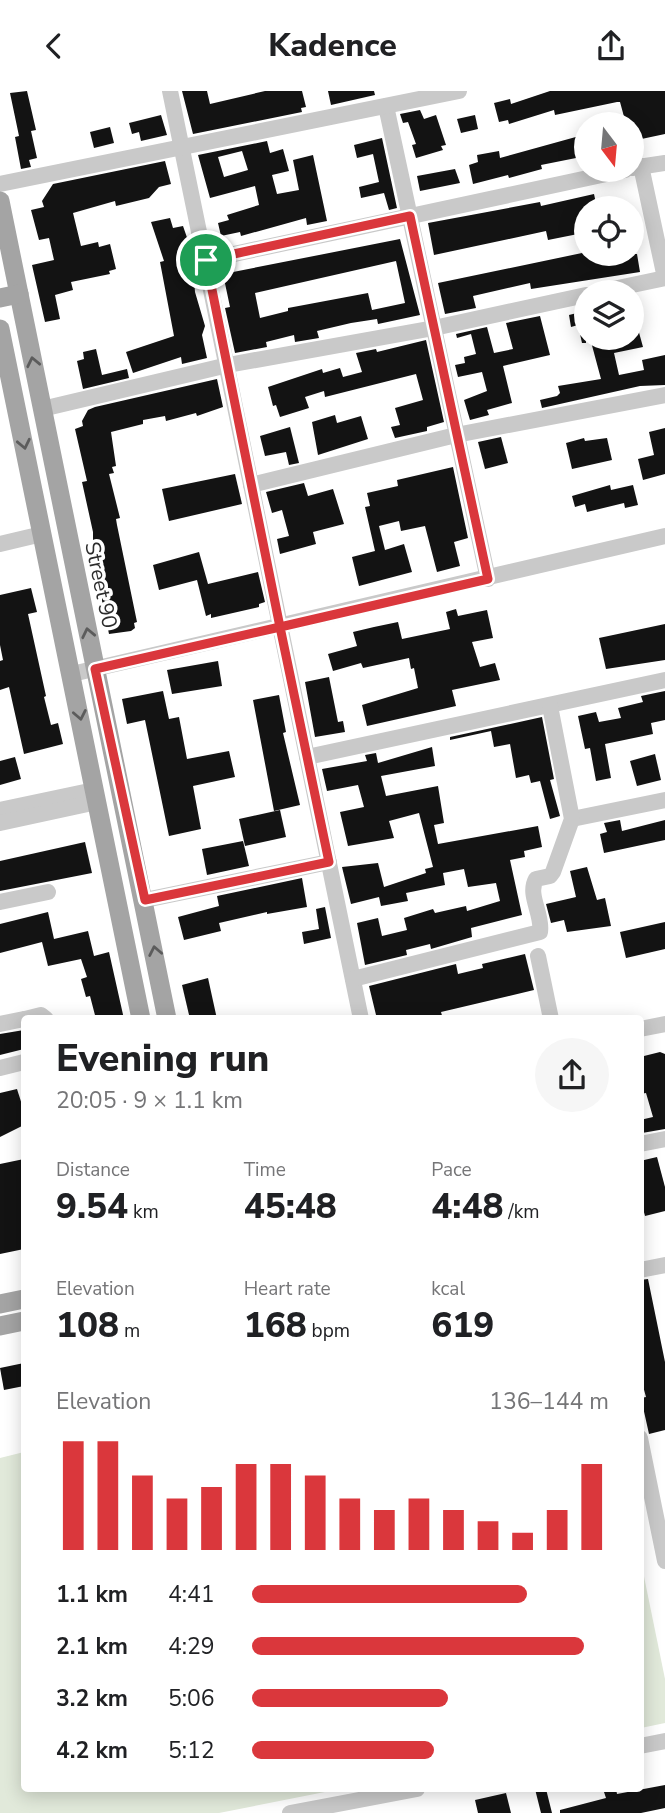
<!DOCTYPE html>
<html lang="en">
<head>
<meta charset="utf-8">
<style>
  :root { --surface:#fff; --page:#f6f6f6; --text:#202124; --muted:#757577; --accent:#da373c }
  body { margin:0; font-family:"Nunito Sans",sans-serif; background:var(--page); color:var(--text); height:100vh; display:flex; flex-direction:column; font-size:26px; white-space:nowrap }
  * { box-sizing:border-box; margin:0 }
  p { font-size:23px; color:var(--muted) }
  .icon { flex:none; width:38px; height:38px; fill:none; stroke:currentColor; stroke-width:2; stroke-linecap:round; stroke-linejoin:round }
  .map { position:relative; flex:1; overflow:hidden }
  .panel { position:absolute; left:21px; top:924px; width:623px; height:777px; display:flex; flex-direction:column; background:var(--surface); border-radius:7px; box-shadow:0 4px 18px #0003 }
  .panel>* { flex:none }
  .needle { width:46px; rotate:164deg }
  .tools { position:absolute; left:574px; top:21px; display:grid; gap:14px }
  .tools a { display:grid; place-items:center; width:70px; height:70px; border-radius:50%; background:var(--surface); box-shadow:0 4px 18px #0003; font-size:35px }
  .pin { position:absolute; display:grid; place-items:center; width:60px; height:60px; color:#fff; margin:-30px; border:4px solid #fff; border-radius:50%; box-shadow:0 2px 7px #0007 }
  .round { display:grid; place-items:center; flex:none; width:74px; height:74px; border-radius:37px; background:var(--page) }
  .head { display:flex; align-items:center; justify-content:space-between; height:119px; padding:0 35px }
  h1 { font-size:38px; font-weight:800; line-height:52px }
  .stats { display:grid; grid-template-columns:repeat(3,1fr); gap:10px; height:119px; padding:7px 35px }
  .stats div { display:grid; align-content:center }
  .stats b { font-size:35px; font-weight:800 }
  .stats small { font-size:19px; font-weight:400 }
  .stats p { font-size:19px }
  .chart { height:196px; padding:14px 35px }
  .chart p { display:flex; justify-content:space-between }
  .chart svg { width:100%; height:126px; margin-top:7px; stroke:var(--accent); stroke-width:6 }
  ul { padding:0 35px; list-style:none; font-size:23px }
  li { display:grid; grid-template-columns:112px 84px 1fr; align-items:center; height:52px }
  li i { height:18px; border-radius:9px; background:var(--accent) }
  header { display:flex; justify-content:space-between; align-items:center; height:91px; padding:0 35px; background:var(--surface); font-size:32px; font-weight:800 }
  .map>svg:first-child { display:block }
  .green { fill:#e1e9da }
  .building { fill:#131313; fill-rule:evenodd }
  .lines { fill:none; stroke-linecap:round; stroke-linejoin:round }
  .minor { stroke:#c9c9c9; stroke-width:16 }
  .major { stroke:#a4a4a4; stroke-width:19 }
  .oneway { stroke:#5c5c5c }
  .route-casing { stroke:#fff; stroke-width:14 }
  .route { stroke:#da373c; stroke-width:9 }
  .labels { text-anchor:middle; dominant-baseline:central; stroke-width:7; stroke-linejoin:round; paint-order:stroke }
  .street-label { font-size:21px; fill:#2c2c2c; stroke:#fff }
</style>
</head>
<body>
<header><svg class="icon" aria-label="back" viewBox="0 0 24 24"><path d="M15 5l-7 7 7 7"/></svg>Kadence<svg class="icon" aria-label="share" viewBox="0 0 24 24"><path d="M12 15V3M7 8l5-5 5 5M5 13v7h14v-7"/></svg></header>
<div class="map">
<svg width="665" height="1722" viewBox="0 0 665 1722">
  <rect width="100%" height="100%" fill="#fff"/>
  <g class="green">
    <polygon points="24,1361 24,1698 340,1698 219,1722 0,1722 0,1367"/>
    <polygon points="640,1466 665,1588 665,1632 641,1637"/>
  </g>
  <g class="building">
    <polygon points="27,0 36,39 31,40 37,67 29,69 31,76 21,78 15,46 19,45 10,2"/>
    <polygon points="182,0 207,0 210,13 265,0 302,0 306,16 301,17 302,21 193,43"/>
    <polygon points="328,0 374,0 375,4 331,14"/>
    <polygon points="550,0 665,0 665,43 632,50 632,33 626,33 620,11 617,11 555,24 554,19 509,33 508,29 499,31 494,12 510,8 511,13"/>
    <polygon points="420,19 424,28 436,24 446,54 441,55 443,59 416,67 412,54 416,53 408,31 403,32 400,23"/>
    <polygon points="161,24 167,44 141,50 139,41 132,43 129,32"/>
    <polygon points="475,24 478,38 461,42 457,28"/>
    <polygon points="110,36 114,52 94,57 90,41"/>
    <polygon points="583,44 586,65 541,74 542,78 509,87 508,84 473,93 469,74 478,71 477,64 499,60 500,67"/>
    <polygon points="382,47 397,117 389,119 384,102 361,107 359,96 379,91 373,63 357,67 354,54"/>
    <path d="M267,50L270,62L283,58L289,80L272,84L277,103L299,99L293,69L313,64L327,130L307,134L306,127L241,145L240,141L221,145L218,132L229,129L227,124L259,114L255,95L210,107L198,64ZM242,60L248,79L224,86L218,66Z"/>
    <polygon points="165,70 171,93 159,96 149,107 116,115 115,110 73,122 81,155 98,151 99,156 110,153 116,178 109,180 110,183 71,191 73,199 55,204 60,228 45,231 32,174 54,169 49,147 39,149 31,119 44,116 42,110 53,93"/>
    <polygon points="455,78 460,92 420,100 417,85"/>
    <polygon points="594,103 597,117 586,117 586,163 637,163 640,181 531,198 530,192 473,205 476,217 445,223 438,192 582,162 578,143 548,149 546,140 434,164 428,132 540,111 541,115"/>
    <polygon points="170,127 173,137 183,135 192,161 198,187 194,188 195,201 205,235 202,244 207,267 182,273 181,266 133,282 126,261 174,245 160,171 164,170 151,131"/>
    <path d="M400,148L420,224L378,233L377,228L351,232L317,240L319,247L295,251L294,244L266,251L267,256L235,262L225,217L230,216L223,183ZM396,170L405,212L372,219L368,202L288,217V220L260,227L255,202Z"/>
    <polygon points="585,220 586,252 582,252 578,234 571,236 569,224"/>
    <polygon points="540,225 550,264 503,275 512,312 487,319 489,324 470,329 464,309 487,300 482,281 458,286 455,274 465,272 464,266 476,263 471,243 457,247 456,243 487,236 494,262 513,258 506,232"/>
    <polygon points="635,227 643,256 614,262 619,284 644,279 642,269 665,264 665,294 640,295 542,317 540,309 557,305 560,302 558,295 601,288 590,247 632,247 632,228"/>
    <polygon points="426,249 444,331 427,336 427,340 395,347 391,336 400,334 395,317 423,309 416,283 325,306 324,300 305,306 309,317 280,326 276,314 273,315 268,296 322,278 323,282 340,277 343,286 362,281 356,262 376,258 377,261"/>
    <polygon points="96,258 102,284 127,278 129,287 83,298 77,270 84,268 83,261"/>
    <polygon points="217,288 223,316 197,325 196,322 166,330 165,325 143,329 143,333 111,341 116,375 112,376 114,382 109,383 120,427 116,428 117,434 137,531 134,532 135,537 131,540 109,543 90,453 93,452 93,441 82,391 87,390 75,338 83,335 82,330 88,319 95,316"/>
    <polygon points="335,324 337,332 361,325 368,348 318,364 312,331"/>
    <polygon points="290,336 299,372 289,374 286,361 265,365 260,345"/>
    <polygon points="665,337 665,383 643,389 638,368 654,364 649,341"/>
    <polygon points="501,346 508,372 485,378 478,351"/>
    <polygon points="584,347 585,350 607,347 612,369 572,378 566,352"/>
    <polygon points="453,376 468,447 454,451 460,475 437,481 425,435 401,440 399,430 379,435 385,459 404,453 412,481 359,495 352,466 375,460 365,416 370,415 367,402 398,395 397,389"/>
    <polygon points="235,383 242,413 169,430 162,398"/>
    <polygon points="304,392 308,405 333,398 344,433 313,441 316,453 280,463 277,448 289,445 282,419 272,422 266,401"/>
    <polygon points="610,394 611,399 633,394 638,414 625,417 624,412 587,421 585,413 575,416 572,405"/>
    <polygon points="199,461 208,493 258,481 265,511 259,513 259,516 211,527 211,523 206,525 197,489 159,499 153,474"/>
    <polygon points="31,497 37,521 28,523 46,605 44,606 51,634 58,632 63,653 24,663 9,596 0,599 0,570 3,569 0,554 0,504"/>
    <polygon points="456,518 458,525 487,519 493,547 472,551 480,576 495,572 500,589 452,599 456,615 367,635 362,614 418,597 414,577 411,578 409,567 363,577 361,572 333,580 328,563 357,555 353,541 374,536 398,531 402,548 450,538 446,521"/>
    <polygon points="665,533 665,569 606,578 599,547"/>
    <polygon points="218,570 222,595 172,603 167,579"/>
    <polygon points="329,586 338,631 343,630 345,641 315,646 305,591"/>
    <polygon points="163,600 169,628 179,626 187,668 229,660 235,686 193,695 201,738 169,745 145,629 127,633 122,608"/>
    <polygon points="665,600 665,629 651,632 653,643 605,653 611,687 596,690 590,657 585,658 578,625 596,621 599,631 621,627 618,617 643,611 641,605"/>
    <polygon points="279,604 286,641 283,642 300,714 274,720 253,609"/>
    <polygon points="542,626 554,688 550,689 560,725 550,728 540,690 531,692 529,684 516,687 510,653 494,656 491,640 450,649 450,646"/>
    <polygon points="432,656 435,675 381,685 386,705 438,695 444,732 434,734 438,753 538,735 542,756 524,760 525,766 510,769 522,824 471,837 472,846 431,858 430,853 406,859 407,864 365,874 357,832 378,827 382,845 407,839 404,827 433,818 435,822 466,815 467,820 500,810 496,792 468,796 464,778 443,782 445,794 406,802 408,810 381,815 379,806 351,813 342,776 378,772 384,796 426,782 425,778 433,776 419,722 389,730 394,747 348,755 340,721 364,716 358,694 327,700 322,678 367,670 365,664 376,662 378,672"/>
    <polygon points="655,663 661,689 637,695 630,670"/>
    <polygon points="15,666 21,688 0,694 0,670"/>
    <polygon points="280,719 286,746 245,755 239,728"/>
    <polygon points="620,729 622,740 665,729 665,749 604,762 600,743 607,741 604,732"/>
    <polygon points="243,750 249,775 207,784 202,758"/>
    <polygon points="85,751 92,782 0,800 0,770"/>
    <polygon points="587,776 597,809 605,807 611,835 567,841 564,829 551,832 546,813 576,806 570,780"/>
    <polygon points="302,787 307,816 267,823 267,821 219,832 221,840 184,849 178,826 219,815 217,805"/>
    <polygon points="325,816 331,847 304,853 302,841 319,838 316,818"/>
    <polygon points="48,821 54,848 88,840 94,865 109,861 124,928 96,928 90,905 86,906 81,888 87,886 81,868 48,875 42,851 0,862 0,833"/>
    <polygon points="665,831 665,858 626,867 620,841"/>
    <polygon points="525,863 534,899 441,921 443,928 377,928 369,895 456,873 458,883 483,877 482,873"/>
    <polygon points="208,887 217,928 190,928 182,894"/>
    <polygon points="24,939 24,958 0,964 0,943"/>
    <polygon points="660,961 665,963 665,1038 642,1042 640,1029 653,1026 646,1002 640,1003 640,966"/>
    <polygon points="17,998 24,1020 24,1034 0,1046 0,1002"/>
    <polygon points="657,1066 665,1096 665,1120 645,1125 640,1106 640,1070"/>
    <polygon points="24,1068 24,1158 0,1163 0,1073"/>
    <polygon points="648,1188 665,1271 665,1339 649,1343 641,1307 646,1306 640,1284 640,1189"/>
    <polygon points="24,1272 24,1295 4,1299 0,1277"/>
    <polygon points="665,1694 665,1717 641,1722 560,1722 560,1719 606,1707 603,1698 616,1698 617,1703"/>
    <polygon points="535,1698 546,1698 552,1722 541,1722"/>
    <polygon points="506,1702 511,1722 478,1722 475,1709"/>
  </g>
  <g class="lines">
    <g class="minor">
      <polyline points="170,0 361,928"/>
      <polyline points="386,15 488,488"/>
      <polyline points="632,77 665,72"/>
      <polyline points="0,93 459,0"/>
      <polyline points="206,169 625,79"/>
      <polyline points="599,201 665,187 641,75"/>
      <polyline points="42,318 228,274 434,237 586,204"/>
      <polyline points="251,394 456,344 665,304"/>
      <polyline points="0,453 42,443"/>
      <polyline points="72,583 665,445"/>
      <polyline points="307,666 665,589"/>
      <polyline points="0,719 94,699"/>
      <polyline points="572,728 665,709"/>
      <polyline points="0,732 97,711"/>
      <polyline points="145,809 329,771"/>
      <polyline points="0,811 48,801"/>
      <polyline points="538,865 551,928"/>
      <path d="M353,888L540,841C543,823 527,804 536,788L550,785L553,781L572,728L550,615"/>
      <polyline points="25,928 41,924 46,928"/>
      <polyline points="0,933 24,928"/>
      <polyline points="640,938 665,933"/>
      <polyline points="0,977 24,971"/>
      <polyline points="640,1053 665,1048"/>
      <polyline points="640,1179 665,1174"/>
      <polyline points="640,1347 665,1470"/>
      <polyline points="640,1655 665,1650"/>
      <polyline points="290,1722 417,1698"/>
    </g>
    <g class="major">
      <polyline points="0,110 167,928"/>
      <polyline points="0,207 19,203"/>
      <polyline points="0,238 141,928"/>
      <polyline points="0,1213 24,1208"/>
      <polyline points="0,1235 24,1230"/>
    </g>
  </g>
  <defs><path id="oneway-chevron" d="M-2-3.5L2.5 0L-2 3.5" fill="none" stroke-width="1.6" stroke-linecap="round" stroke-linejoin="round" transform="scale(1.75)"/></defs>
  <g class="oneway">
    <use href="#oneway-chevron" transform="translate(33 271) rotate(-102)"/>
    <use href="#oneway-chevron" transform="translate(24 353) rotate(78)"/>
    <use href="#oneway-chevron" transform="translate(88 542) rotate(-102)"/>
    <use href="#oneway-chevron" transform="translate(80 624) rotate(79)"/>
    <use href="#oneway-chevron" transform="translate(155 860) rotate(-101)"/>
  </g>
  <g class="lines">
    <g class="route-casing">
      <polyline id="route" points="206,169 280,536 95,578 145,809 329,771 280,536 488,488 410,125 206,169"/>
    </g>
    <use href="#route" class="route"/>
  </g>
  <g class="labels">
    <g class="street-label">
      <text transform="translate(101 494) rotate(78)">Street 90</text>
    </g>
  </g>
</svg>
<div class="tools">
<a><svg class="needle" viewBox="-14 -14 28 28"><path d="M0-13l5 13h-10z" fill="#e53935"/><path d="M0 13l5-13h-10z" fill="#757577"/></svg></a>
<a><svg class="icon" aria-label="locate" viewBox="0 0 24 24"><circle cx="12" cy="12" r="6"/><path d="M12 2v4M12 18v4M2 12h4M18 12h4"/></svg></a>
<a><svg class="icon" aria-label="layers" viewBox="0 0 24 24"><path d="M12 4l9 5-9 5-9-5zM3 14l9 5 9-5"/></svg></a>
</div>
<div class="pin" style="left:206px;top:169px;background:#1e9e55"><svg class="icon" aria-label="arrive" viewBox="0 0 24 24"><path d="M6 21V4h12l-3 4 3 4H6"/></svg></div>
<section class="panel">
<div class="head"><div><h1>Evening run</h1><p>20:05 · 9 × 1.1 km</p></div><a class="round"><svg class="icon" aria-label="share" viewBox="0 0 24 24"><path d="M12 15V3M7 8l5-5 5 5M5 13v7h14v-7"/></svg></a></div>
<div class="stats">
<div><p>Distance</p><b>9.54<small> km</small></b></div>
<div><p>Time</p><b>45:48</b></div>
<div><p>Pace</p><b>4:48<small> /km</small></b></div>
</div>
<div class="stats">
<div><p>Elevation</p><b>108<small> m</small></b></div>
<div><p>Heart rate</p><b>168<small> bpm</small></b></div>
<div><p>kcal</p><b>619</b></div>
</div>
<div class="chart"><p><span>Elevation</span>136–144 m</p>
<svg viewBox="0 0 160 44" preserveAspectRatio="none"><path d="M5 44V6M15 44V6M25 44V18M35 44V26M45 44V22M55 44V14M65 44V14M75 44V18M85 44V26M95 44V30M105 44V26M115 44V30M125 44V34M135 44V38M145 44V30M155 44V14"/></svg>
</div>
<ul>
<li><b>1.1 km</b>4:41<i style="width:77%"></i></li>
<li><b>2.1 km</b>4:29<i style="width:93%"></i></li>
<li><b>3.2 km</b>5:06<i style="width:55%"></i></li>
<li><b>4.2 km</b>5:12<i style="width:51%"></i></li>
</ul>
</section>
</div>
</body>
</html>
